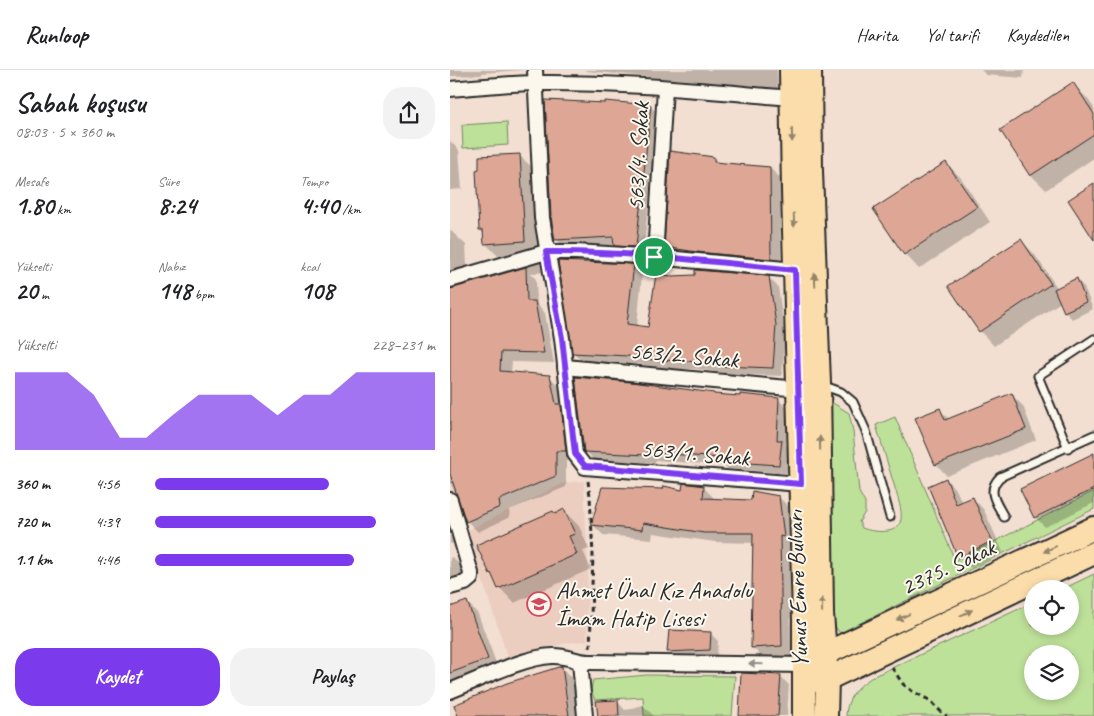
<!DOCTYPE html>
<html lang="tr">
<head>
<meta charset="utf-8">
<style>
  :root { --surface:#fff; --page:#f2f2f2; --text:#202124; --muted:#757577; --line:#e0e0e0; --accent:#7c3aed }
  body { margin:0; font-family:Caveat,sans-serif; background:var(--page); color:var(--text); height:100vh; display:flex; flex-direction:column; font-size:19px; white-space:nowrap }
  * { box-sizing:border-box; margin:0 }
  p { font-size:16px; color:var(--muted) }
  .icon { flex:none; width:28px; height:28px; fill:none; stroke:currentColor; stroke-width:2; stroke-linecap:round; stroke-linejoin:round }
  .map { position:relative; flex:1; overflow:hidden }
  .sheet { display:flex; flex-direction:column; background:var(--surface); width:450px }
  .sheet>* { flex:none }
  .fabs { position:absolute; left:574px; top:510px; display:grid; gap:10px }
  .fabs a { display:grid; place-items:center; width:55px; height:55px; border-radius:50%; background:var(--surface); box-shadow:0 2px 8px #0003; font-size:25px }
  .pin { position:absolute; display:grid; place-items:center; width:42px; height:42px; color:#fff; margin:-21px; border:2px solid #fff; border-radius:50%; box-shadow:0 1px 5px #0007 }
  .round { display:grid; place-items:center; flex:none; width:52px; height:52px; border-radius:20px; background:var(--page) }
  .overview { display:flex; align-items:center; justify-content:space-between; height:85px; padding:0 15px }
  h1 { font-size:28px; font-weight:600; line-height:38px }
  .figures { display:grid; grid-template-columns:repeat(3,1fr); gap:8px; height:85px; padding:5px 15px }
  .figures div { display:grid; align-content:center }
  .figures b { font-size:25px; font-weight:600 }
  .figures small { font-size:14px; font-weight:400 }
  .figures p { font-size:14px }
  .chart { height:140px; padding:10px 15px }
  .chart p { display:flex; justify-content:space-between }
  .chart svg { width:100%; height:90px; margin-top:5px; fill:var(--accent); opacity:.7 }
  .button { display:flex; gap:10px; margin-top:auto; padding:10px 15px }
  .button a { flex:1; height:58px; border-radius:20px; background:var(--accent); color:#fff; font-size:20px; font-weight:600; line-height:58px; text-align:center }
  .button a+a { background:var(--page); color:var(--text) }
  ul { padding:0 15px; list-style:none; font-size:16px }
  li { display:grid; grid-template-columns:80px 60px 1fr; align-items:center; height:38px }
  li i { height:12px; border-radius:6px; background:var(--accent) }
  header { display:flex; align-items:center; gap:30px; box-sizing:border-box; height:70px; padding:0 25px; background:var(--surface); border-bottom:1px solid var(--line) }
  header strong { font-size:24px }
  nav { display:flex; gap:28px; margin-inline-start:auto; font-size:18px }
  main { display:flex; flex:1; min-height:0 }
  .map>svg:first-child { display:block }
  .built { fill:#eccec0 }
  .green { fill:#bee19a; stroke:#748662; fill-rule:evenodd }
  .shadow { fill:#0003 }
  .building { fill:#dea795; stroke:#2b2b2b }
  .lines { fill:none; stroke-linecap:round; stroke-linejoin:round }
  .lane-casing { stroke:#2b2b2b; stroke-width:11 }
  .street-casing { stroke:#2b2b2b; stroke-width:18 }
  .primary-casing { stroke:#2b2b2b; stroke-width:26 }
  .path { stroke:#2b2b2b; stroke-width:3; stroke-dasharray:5 4; stroke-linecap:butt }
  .lane { stroke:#fbf7ec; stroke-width:7 }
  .street { stroke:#fbf7ec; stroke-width:14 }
  .primary { stroke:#fbddab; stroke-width:22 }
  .oneway { fill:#93846b }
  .oneway2 { fill:#93918c }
  .route-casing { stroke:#fff; stroke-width:10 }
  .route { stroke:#7c3aed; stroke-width:6 }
  .labels { text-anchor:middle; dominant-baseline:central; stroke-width:4; stroke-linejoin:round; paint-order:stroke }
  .street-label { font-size:24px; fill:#2b2b2b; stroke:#fbf7ec }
  .poi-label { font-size:24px; fill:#2b2b2b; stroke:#fbf7ec; text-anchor:start }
</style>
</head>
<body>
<header>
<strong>Runloop</strong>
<nav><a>Harita</a><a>Yol tarifi</a><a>Kaydedilen</a></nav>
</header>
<main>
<section class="sheet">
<div class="overview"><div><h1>Sabah koşusu</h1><p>08:03 · 5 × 360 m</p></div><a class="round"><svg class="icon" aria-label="share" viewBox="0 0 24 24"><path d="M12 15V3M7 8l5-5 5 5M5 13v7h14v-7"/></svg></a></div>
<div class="figures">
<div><p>Mesafe</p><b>1.80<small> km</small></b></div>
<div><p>Süre</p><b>8:24</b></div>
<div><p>Tempo</p><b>4:40<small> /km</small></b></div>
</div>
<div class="figures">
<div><p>Yükselti</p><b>20<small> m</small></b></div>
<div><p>Nabız</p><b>148<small> bpm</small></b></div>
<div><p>kcal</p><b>108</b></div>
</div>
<div class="chart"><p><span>Yükselti</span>228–231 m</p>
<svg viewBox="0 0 160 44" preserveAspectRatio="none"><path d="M0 44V6L10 6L20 6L30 17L40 38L50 38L60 27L70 17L80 17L90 17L100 27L110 17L120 17L130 6L140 6L150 6L160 6V44z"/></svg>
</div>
<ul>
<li><b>360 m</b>4:56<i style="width:62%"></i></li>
<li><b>720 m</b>4:39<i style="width:79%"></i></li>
<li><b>1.1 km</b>4:46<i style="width:71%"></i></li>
</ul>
<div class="button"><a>Kaydet</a><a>Paylaş</a></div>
</section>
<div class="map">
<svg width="644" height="646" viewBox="0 0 644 646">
  <rect width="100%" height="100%" fill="#f2dfd2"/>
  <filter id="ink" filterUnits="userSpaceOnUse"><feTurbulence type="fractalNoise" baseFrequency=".02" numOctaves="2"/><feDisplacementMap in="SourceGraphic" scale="10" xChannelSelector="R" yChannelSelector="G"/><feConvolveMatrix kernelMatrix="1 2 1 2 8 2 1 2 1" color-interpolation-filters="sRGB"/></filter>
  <g filter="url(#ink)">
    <polygon class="built" points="134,411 138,496 137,571 116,573 59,591 16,461 114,413"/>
    <g class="green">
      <polygon points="57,52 58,75 13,78 12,55"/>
      <path d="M378,330L399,343L403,361L409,422L415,433V442L409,452L412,458C422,462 445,465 450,453C453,445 450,436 448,428L426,355L445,347L505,490C553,469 598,444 644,421V439L390,563L383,554Z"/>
      <path d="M644,504V646H396C397,626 408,616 424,606L582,533V556H620V519H613ZM582,584H620V621H582Z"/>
      <polygon points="197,605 285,606 282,646 194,646 193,627 145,630 141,620 143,610"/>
    </g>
    <g class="shadow">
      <polygon points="0,0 74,0 32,3 32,5 0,6"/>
      <polygon points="135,0 327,0 328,19 136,1"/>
      <polygon points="531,0 574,0 573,8 536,5"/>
      <polygon points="623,14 637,28 644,38 644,88 596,120 581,105"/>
      <polygon points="200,36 208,44 193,185 173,183 165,175 114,177 106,169 105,163 103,163 105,202 80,203 86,209 87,234 95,243 104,293 62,292 61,303 99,306 110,317 126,391 116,391 116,417 59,440 60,447 28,462 17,451 10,427 4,421 0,412 0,160 16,175 18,214 4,215 4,219 64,202 35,173 34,164 30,160 69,85 101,116"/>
      <polygon points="0,71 9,80 12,119 0,120"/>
      <polygon points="264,88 270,94 320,98 330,108 331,199 226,187 216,177"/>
      <polygon points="496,93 511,108 540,152 469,199 455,184"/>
      <polygon points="571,170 585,185 608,219 627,210 634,217 643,239 622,249 615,241 611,232 544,276 530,261"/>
      <polygon points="183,196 192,205 187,257 199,258 222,207 319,208 328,217 335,265 332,306 281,304 247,299 218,299 188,294 177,295 133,292 124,283"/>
      <polygon points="264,324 328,329 337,338 336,375 340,380 337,403 278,399 275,396 206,390 205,393 143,389 135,380"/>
      <polygon points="562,325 573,336 586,370 497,406 486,394 489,339 499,349"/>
      <polygon points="644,385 644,433 595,457 585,447"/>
      <polygon points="496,409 507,421 512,433 523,428 534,440 553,482 521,498 509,487"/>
      <polygon points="253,417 263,427 263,430 303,431 329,427 339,437 343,476 340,476 341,586 313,588 303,578 305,473 265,472 203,463 202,469 153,465 143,455 233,421"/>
      <polygon points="114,441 129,456 139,479 133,481 141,499 64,533 50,518 45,507 41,503 28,475"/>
      <polygon points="0,465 4,473 0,474"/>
      <polygon points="2,487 13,498 16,510 0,514 0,488"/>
      <polygon points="17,532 28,544 49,601 0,618 0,538"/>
      <polygon points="261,564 268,571 267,587 226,589 219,582"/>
      <polygon points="112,598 123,608 129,646 9,646"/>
      <polygon points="330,606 339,615 337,646 289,646"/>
      <polygon points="167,631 175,640 193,635 204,646 149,646"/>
    </g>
    <g class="building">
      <polygon points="623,12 644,44 644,64 580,106 550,60"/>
      <polygon points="95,30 155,33 155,31 201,35 186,177 164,176 163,167 105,170 101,147"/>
      <polygon points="220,81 264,87 264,92 320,97 321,189 247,182 214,177"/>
      <polygon points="70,84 75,171 34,174 33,160 29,160 26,100 29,99 29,86"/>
      <polygon points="496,92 527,137 454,185 423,139"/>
      <polygon points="644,113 644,170 618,130"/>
      <polygon points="571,169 601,214 529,262 498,216"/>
      <polygon points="108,191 184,194 177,254 198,257 206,204 222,206 245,205 245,200 319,206 326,255 323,298 271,296 237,291 210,290 210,291 178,286 122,283"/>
      <polygon points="76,197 77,231 85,231 94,283 51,282 50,301 100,305 106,334 111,334 116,381 106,381 106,406 49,430 50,437 16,452 0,404 0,219"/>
      <polygon points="627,208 636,232 614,242 604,219"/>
      <polygon points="125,307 181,312 264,323 264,324 290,326 290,324 329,328 327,370 332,370 329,395 268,391 268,388 198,382 197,385 134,382"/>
      <polygon points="562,323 576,359 485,395 465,348 490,338 495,350"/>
      <polygon points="644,383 644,419 584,448 570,419"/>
      <polygon points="496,408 506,434 523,427 542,471 508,488 478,416"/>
      <polygon points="233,413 254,416 253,428 301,430 302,421 329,426 334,467 330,466 332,576 301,578 303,463 254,463 193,453 192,460 141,455 152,417 213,419 214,416 232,420"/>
      <polygon points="114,439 125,464 119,466 127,484 48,519 41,503 40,504 26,475 103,441 105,444"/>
      <polygon points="17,531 38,589 0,603 0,537"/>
      <polygon points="219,560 261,562 260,580 217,582"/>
      <polygon points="112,596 119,646 8,646 4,635 57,613"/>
      <polygon points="291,603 331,605 328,646 289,646"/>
      <polygon points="168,630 169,646 148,646 146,631"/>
    </g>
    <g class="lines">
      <g class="lane-casing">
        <g id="lane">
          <polyline points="372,315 391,322 403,332 416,361 440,447"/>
          <polyline points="618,378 588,306 644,269"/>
          <path d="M554,447C546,432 536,421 550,407L644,365"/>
        </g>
      </g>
      <g class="street-casing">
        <g id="street">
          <polyline points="85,0 92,148 112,268 125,384 135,397 351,414"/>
          <path d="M0,19C29,17 58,13 87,13C172,12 257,21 342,28"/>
          <polyline points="205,187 215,18"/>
          <polyline points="0,210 96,182 126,182 205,187 345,200"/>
          <polyline points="115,297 349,319"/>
          <polyline points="0,430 21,503 21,508 15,513 0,517"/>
          <polyline points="130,592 135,646"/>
          <path d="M0,621C28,610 74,587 102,586C116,585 126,592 140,592L354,595"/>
        </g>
      </g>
      <g class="primary-casing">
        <g id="primary">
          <polyline points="341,0 343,120 354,550 354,646"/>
          <polyline points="360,0 361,101 369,313 372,544 377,609 376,646"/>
          <polyline points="364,589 644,458"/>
          <polyline points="363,611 377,609 644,483"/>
        </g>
      </g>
      <g class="path">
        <polyline points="138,411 140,426 143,485 140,579"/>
        <polyline points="442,598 453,614 462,621 481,631 493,644 497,646"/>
      </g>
      <use href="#lane" class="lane"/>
      <use href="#street" class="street"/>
      <use href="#primary" class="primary"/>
    </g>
    <defs><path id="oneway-solid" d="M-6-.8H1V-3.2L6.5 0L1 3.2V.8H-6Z" transform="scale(1.25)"/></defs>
    <g class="oneway">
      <use href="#oneway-solid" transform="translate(342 65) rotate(89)"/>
      <use href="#oneway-solid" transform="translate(344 150) rotate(88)"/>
      <use href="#oneway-solid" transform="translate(365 210) rotate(-92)"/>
      <use href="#oneway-solid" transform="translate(370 373) rotate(-91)"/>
      <use href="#oneway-solid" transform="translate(600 479) rotate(155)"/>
      <use href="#oneway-solid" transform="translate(372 535) rotate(-91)"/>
      <use href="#oneway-solid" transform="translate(516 543) rotate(-25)"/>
      <use href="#oneway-solid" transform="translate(453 547) rotate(155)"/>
    </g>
    <use class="oneway2" href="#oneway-solid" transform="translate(306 594) rotate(-179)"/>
  </g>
  <g class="lines" filter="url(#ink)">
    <g class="route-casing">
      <path id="route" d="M96,182C179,181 263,192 345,200L351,414L135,396L125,384L112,268Z"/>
    </g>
    <use href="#route" class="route"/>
  </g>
  <defs>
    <g id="school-ring" transform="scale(1.25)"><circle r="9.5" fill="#fbf7ec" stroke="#d1495b" stroke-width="1.5"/><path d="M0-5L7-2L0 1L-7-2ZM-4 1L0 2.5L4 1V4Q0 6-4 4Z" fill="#d1495b"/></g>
  </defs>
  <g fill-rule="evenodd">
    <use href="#school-ring" x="89" y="534"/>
  </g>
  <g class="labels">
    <g class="street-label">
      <text transform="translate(188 86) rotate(-87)">563/4. Sokak</text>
      <text transform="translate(234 285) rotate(5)">563/2. Sokak</text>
      <text transform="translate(245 383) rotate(5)">563/1. Sokak</text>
      <text transform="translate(498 497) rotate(-25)">2375. Sokak</text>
      <text transform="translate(347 519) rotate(-92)">Yunus Emre Bulvarı</text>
    </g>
    <g class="poi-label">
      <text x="106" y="520">Ahmet Ünal Kız Anadolu<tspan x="106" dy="28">İmam Hatip Lisesi</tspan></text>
    </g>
  </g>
</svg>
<div class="fabs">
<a><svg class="icon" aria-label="locate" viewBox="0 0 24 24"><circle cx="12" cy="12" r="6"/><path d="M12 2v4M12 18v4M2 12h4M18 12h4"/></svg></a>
<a><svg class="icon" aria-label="layers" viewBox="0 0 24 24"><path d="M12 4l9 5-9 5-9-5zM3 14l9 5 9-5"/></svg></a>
</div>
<div class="pin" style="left:204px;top:187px;background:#1e9e55"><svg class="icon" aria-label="arrive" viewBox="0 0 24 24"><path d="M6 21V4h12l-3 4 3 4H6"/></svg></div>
</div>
</main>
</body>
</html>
